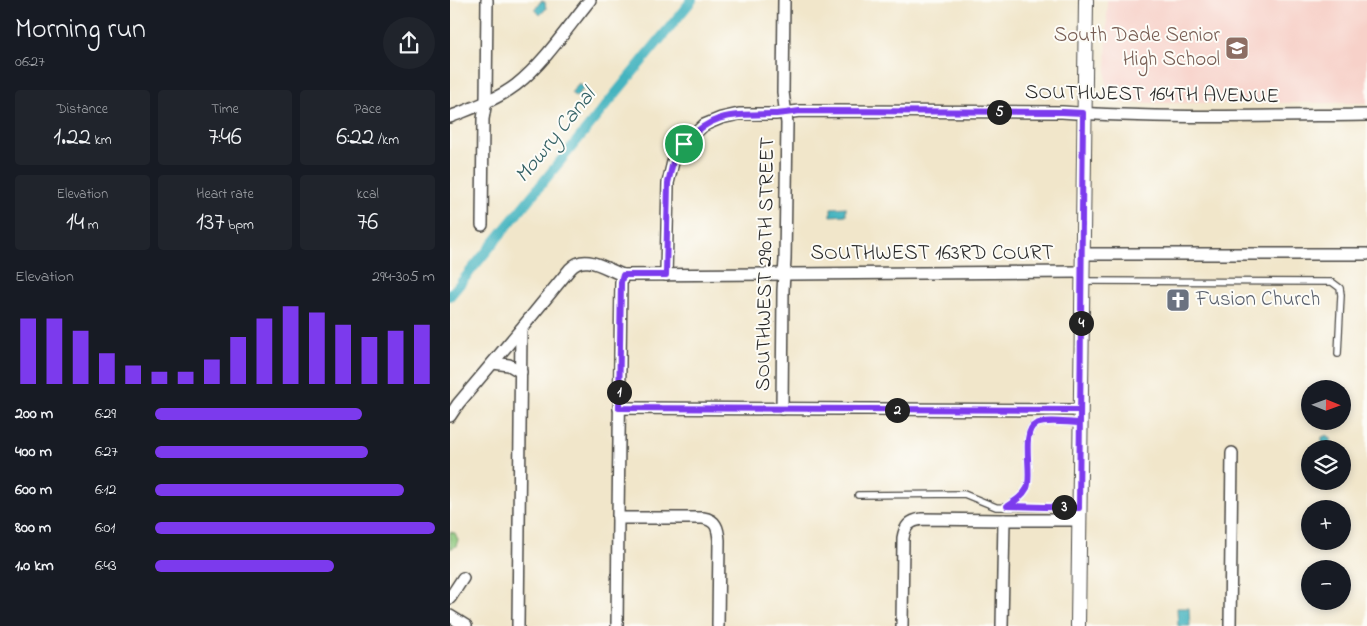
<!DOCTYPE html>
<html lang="en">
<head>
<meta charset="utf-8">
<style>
  :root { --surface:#171b24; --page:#20242c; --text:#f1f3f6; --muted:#9ea1a6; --accent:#7c3aed }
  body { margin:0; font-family:"Indie Flower",sans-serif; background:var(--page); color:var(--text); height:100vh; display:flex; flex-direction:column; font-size:19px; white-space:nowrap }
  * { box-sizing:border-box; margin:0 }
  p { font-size:16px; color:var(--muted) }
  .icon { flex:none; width:28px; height:28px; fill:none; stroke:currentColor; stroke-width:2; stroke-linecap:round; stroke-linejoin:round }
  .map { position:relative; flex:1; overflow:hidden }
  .details { display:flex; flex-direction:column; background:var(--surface); width:450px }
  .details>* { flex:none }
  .needle { width:32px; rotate:91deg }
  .buttons { position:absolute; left:851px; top:380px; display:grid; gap:10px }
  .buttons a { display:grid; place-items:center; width:50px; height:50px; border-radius:50%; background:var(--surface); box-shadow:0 2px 8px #0003; font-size:25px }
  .pin { position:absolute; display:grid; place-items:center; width:42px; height:42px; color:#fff; margin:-21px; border:2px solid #fff; border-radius:50%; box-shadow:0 1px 5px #0007 }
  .km { position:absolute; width:25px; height:25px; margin:-12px; border-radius:50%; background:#222; color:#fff; font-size:14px; line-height:25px; text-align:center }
  .round { display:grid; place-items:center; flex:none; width:52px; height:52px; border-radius:26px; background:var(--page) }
  .summary { display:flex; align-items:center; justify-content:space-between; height:85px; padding:0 15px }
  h1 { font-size:28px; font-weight:600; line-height:38px }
  .figures { display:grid; grid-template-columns:repeat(3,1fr); gap:8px; height:85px; padding:5px 15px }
  .figures div { display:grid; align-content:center; border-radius:5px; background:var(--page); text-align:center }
  .figures b { font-size:25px; font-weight:600 }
  .figures small { font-size:14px; font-weight:400 }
  .figures p { font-size:14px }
  .chart { height:140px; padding:10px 15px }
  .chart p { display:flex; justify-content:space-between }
  .chart svg { width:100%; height:90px; margin-top:5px; stroke:var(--accent); stroke-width:6 }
  ul { padding:0 15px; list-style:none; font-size:16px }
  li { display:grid; grid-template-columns:80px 60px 1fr; align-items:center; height:38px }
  li i { height:12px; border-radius:6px; background:var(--accent) }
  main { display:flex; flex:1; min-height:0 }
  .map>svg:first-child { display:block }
  .built { fill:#f7d1c9 }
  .green { fill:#8dc87d; stroke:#5c7a54 }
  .water { fill:#45b4bf; stroke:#387075 }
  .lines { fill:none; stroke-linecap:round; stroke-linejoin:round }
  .canal { stroke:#45b4bf; stroke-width:10 }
  .service-casing { stroke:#494743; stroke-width:8 }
  .minor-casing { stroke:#494743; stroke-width:14 }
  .tertiary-casing { stroke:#494743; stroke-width:16 }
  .service { stroke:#fff; stroke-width:5.5 }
  .minor { stroke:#fff; stroke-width:11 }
  .tertiary { stroke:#fff; stroke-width:14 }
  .route-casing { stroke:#fff; stroke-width:10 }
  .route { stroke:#7c3aed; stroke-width:6 }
  .labels { text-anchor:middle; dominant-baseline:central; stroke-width:4; stroke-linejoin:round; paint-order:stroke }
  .education-label { font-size:21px; fill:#785e54; stroke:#fdfcf7; text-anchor:end }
  .street-label { font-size:21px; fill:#2b2b2b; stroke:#fdfcf7 }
  .worship-label { font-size:21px; fill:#5b616d; stroke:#fdfcf7; text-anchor:start }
  .water-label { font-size:22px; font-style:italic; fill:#356266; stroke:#fdfcf7 }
</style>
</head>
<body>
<main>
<section class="details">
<div class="summary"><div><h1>Morning run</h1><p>06:27</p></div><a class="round"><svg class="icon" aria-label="share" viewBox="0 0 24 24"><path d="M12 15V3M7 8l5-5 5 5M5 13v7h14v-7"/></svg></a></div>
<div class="figures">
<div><p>Distance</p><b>1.22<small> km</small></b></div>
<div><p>Time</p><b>7:46</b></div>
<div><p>Pace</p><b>6:22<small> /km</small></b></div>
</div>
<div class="figures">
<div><p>Elevation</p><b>14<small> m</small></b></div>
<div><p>Heart rate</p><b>137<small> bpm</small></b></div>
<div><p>kcal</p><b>76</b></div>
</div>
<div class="chart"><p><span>Elevation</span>294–305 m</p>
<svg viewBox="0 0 160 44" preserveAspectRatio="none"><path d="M5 44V12M15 44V12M25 44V18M35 44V29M45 44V35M55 44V38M65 44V38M75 44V32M85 44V21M95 44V12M105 44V6M115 44V9M125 44V15M135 44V21M145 44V18M155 44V15"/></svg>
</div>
<ul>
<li><b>200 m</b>6:29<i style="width:74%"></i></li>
<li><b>400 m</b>6:27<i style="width:76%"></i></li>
<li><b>600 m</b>6:12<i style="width:89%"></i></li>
<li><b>800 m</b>6:01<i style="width:100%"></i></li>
<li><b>1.0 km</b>6:43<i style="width:64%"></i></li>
</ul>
</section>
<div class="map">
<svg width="917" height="626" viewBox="0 0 917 626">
  <rect width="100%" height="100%" fill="#fdfcf7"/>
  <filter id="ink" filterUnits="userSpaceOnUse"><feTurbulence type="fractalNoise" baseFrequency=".02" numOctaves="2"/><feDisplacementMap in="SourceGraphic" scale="10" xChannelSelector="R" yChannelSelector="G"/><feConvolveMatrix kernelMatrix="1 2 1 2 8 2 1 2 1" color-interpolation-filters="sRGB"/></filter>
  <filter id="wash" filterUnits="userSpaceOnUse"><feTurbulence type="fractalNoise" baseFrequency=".0096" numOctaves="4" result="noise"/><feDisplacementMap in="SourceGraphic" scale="20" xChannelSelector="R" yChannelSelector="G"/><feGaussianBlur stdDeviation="1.12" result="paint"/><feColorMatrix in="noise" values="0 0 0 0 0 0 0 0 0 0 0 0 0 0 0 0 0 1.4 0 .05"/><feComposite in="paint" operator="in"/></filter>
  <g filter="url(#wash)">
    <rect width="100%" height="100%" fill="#f1e6ca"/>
    <polygon class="built" points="657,0 917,0 917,103 665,103 659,101 656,96"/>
    <polygon class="green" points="0,532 5,533 8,540 6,546 0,549"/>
    <g class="water">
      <polygon points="91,1 95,2 96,9 90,15 85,9"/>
      <polygon points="129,83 134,88 126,97 121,93"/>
      <polygon points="396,207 396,215 381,216 381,208"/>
      <polygon points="877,435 881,438 881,449 872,449 872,437"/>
      <polygon points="727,608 739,608 740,626 728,626"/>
    </g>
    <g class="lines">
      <polyline class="canal" points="0,296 242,0"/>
    </g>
  </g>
  <g filter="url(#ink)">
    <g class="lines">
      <g class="service-casing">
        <g id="service">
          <polyline points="633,281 882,282 890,288 891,295 888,354"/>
          <polyline points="408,495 514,494 546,507 629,508"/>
          <path d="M557,506C565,501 573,496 577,488C583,474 570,431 586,424C599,419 617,423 630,423"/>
        </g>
      </g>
      <g class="minor-casing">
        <g id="minor">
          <path d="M0,117C22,108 48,99 66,85C95,62 117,28 140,0"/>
          <polyline points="32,225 33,119 36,101 37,0"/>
          <polyline points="631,254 917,254"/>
          <polyline points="173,275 631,272"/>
          <path d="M216,275L218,183L223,162L234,144L254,125L271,118L289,114H325L350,111L612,112C713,119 816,116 917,115"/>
          <polyline points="43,363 59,365 71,372"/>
          <polyline points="169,408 630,410"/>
          <polyline points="332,409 333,290 335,260 337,123 333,92 334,0"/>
          <polyline points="0,416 8,404 71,329"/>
          <polyline points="0,598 13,578"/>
          <polyline points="0,616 16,626"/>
          <path d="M68,626L71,329L120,269C135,252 155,269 173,275L171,282L168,518"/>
          <path d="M167,626L168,518H253C266,520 268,528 269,540L268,626"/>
          <path d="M452,626L453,538C455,526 459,521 472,519L554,520"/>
          <polyline points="552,626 554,520 629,520"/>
          <polyline points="780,626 782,453"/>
        </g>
      </g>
      <g class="tertiary-casing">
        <polyline id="tertiary" points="628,626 636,0"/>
      </g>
      <use href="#service" class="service"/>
      <use href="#minor" class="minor"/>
      <use href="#tertiary" class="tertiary"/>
    </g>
  </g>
  <g class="lines" filter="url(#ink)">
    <g class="route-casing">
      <path id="route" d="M234,144L223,162L218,183L216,275H173L171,282L169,408L630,410L629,508L557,506C565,501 573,496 577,488C583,474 570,431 586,424C599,419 617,423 630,423C631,320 632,216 633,113L612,112L350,111C341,112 332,114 323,114C283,115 262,112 234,144"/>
    </g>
    <use href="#route" class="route"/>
  </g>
  <defs>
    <g id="school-square" transform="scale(1.25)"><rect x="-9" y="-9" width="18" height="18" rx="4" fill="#8d6e63" stroke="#fdfcf7"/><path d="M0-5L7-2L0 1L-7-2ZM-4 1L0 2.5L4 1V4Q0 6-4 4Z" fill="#fff"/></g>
    <g id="church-square" transform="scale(1.25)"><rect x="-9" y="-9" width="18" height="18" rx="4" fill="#6b7280" stroke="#fdfcf7"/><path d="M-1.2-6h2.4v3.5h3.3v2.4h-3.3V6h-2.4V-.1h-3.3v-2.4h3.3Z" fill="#fff"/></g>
  </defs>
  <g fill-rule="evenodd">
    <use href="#school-square" x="787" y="48"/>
    <use href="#church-square" x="728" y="300"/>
  </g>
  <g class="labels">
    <g class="education-label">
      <text x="770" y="36">South Dade Senior<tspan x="770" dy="24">High School</tspan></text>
    </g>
    <g class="street-label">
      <text transform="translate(702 95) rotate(1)">SOUTHWEST 164TH AVENUE</text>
      <text x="482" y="254">SOUTHWEST 163RD COURT</text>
      <text transform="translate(316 264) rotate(-89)">SOUTHWEST 290TH STREET</text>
    </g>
    <g class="worship-label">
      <text x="746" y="300">Fusion Church</text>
    </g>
    <g class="water-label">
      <text transform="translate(106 136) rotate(-51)">Mowry Canal</text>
    </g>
  </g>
</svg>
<div class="buttons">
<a><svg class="needle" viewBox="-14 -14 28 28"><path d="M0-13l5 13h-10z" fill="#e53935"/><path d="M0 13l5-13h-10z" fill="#9ea1a6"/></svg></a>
<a><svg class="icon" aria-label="layers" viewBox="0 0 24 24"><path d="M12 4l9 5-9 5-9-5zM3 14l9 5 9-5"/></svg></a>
<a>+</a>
<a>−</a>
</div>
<div class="pin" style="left:234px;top:144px;background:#1e9e55"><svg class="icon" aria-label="arrive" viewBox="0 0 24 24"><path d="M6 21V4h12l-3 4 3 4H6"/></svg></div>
<b class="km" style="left:169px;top:392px">1</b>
<b class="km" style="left:447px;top:410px">2</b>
<b class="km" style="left:614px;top:507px">3</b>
<b class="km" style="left:631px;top:323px">4</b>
<b class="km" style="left:549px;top:112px">5</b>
</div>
</main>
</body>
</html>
